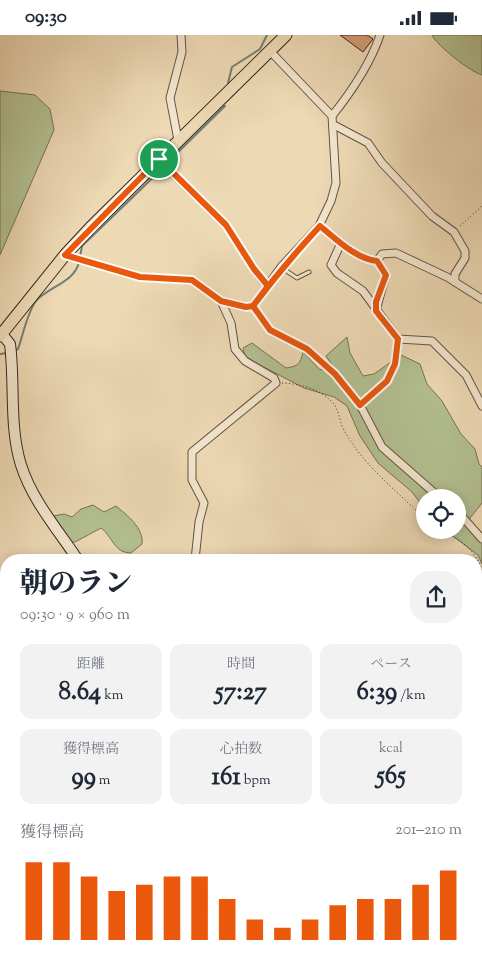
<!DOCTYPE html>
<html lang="ja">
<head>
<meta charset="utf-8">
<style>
  :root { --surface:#fff; --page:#f2f2f3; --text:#1f2937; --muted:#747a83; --accent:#ea580c }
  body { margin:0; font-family:"Sorts Mill Goudy","Noto Serif JP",serif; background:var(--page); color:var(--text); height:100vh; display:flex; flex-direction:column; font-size:19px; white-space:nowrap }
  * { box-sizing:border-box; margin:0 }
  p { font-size:16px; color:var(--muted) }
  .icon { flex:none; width:28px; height:28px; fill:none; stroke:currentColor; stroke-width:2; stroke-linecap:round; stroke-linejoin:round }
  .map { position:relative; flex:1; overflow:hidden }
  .panel { position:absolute; left:0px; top:519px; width:482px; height:406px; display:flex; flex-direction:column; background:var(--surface); border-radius:20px 20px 0 0; box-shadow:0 2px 12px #0003 }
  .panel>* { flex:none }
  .buttons { position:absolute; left:416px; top:454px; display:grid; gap:10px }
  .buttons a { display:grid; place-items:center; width:50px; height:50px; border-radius:50%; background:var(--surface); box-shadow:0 2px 12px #0003; font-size:25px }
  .pin { position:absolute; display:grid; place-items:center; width:42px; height:42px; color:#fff; margin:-21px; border:2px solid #fff; border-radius:50%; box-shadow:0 1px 5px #0007 }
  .round { display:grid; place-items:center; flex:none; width:52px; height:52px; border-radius:20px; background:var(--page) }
  .head { display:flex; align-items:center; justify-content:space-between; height:85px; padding:0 20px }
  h1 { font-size:28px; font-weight:800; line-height:38px }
  .stats { display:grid; grid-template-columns:repeat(3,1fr); gap:8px; height:85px; padding:5px 20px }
  .stats div { display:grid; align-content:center; border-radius:12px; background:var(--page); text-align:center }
  .stats b { font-size:25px; font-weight:800 }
  .stats small { font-size:14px; font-weight:400 }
  .stats p { font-size:14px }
  .chart { height:140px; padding:10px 20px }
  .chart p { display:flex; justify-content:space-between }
  .chart svg { width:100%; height:90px; margin-top:5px; stroke:var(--accent); stroke-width:6 }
  .status { display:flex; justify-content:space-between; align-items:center; height:35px; padding:0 25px; background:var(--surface); direction:ltr }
  .status svg { height:14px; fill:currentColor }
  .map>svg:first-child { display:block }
  .green { fill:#b3c091; stroke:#767258 }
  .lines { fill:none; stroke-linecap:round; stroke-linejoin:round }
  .stream { stroke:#727e73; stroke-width:2 }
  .building { fill:#d49c73; stroke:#38251e }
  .lane-casing { stroke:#655244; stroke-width:5 }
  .street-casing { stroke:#655244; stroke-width:9 }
  .secondary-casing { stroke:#38251e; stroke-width:12 }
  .primary-casing { stroke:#38251e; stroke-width:13 }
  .path { stroke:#38251e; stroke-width:1; stroke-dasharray:1 2.5; stroke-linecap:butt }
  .lane { stroke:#f3e6ce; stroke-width:3 }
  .street { stroke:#f3e6ce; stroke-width:7 }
  .secondary { stroke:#f3e6ce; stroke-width:10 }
  .primary { stroke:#edd9b4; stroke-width:11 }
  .route-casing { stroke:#fff; stroke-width:10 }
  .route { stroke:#ea580c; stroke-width:6 }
</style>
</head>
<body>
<div class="status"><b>09:30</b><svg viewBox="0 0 49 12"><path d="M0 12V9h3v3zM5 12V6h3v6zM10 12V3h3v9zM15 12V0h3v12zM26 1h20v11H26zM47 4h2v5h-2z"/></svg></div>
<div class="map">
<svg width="482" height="924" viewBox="0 0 482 924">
  <rect width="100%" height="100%" fill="#edd9b4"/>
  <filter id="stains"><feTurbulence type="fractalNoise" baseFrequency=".004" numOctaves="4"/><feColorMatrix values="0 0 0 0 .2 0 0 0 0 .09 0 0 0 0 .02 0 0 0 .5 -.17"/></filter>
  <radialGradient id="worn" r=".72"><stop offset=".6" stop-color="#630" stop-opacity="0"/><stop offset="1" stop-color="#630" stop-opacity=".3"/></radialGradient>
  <g class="green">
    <path d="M432,0H482V40C471,37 437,11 432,0Z"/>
    <polygon points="0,56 35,60 50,74 54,95 0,220"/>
    <path d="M347,302L350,318L363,341L374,339L401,320L420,329L427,349L442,366L461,399L475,414L479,429L482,432V468L466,488L482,507V529L478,520L445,495H458V462H425V474L412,457L378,428L360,401L347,371L334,362L304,353L260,330L245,321L243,313L252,308L286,333C299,331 300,329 303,317L320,335L332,330L326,321Z"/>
    <path d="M93,470L104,477L116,471C127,480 144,493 142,509L131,518C114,518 113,502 101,493L75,507H72L53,481L64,479L72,482L81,474Z"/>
  </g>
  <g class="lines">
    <g class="stream">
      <polyline points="228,48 232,32 260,14 267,0"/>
      <polyline points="167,128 225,71"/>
      <polyline points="80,222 82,211 164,132"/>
      <path d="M14,316L18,314C23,300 27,278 36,266C48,252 75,247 79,227"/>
      <polyline points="0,319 7,318"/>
    </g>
  </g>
  <polygon class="building" points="340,0 367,0 373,4 363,17"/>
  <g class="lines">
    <g class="lane-casing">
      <polyline id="lane" points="282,233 297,243 309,237"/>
    </g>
    <g class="street-casing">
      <g id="street">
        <path d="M332,81C352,56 370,30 380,0"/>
        <polyline points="334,90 368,108 382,128 432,181 454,197 465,216 465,223 455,239 455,247"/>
        <polyline points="178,105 170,63 182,17 181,0"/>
        <polyline points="159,125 226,190 254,234 267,251"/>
        <path d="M319,191C336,204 356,224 377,226L382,219L396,218L447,242L482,264"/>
        <polyline points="341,208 331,230 337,238 363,256 398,304 432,306 466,340 482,371"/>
        <polyline points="65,220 140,242 192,245 221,266 246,272 253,271 281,232 319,191 331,166 336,148 332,81 270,16"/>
        <polyline points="253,271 270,295 307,314 335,339 360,370 382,412 439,462"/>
        <polyline points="376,275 386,240 377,226"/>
        <polyline points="360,370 387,346 395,329 398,304"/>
        <polyline points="458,477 482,504"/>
        <polyline points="195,525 199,487 204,468 192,445 192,417 276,348 274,343 245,326 235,314 231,288 221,266"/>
        <polyline points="0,662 6,663"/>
        <polyline points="0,740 6,744"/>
        <polyline points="0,814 6,810"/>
        <polyline points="476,917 482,924"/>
        <polyline points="252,919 255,924"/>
      </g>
    </g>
    <g class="secondary-casing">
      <g id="secondary">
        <path d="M2,299L10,309C15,348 9,392 21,430C32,465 58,495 78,525"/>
        <polyline points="371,919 374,924"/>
      </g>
    </g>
    <g class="primary-casing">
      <polyline id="primary" points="0,301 65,220 91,192 286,0"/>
    </g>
    <g class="path">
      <polyline points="460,191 482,171"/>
      <path d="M282,348C300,349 318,353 331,366C340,374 339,388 345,397C365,432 397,456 425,484"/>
      <path d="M440,495C460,504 475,514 482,535"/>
      <polyline points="98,919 98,924"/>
    </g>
    <use href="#lane" class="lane"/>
    <use href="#street" class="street"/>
    <use href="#secondary" class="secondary"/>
    <use href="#primary" class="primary"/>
  </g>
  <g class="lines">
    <g class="route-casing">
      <path id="route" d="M159,124L65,220L140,242L192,245L221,266L246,272L253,271C274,243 296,217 320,191C336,204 356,224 377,226L386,240L376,267V276L398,304L395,329L387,346L360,370L335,339L307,314L270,295L253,271L268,251L254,234L226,190L159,124"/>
    </g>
    <use href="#route" class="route"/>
  </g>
  <rect width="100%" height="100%" filter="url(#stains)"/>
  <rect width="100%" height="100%" fill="url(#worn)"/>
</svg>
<div class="buttons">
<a><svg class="icon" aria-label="locate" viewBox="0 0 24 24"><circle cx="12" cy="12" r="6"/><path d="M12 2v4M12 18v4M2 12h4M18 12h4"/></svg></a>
</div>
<div class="pin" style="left:159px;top:124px;background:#1e9e55"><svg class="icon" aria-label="arrive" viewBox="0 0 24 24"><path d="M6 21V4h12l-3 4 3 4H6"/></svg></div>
<section class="panel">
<div class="head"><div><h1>朝のラン</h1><p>09:30 · 9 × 960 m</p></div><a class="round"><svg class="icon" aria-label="share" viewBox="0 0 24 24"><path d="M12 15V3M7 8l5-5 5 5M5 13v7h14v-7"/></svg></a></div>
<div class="stats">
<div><p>距離</p><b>8.64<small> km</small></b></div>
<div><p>時間</p><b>57:27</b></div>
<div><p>ペース</p><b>6:39<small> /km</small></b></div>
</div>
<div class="stats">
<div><p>獲得標高</p><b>99<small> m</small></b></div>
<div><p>心拍数</p><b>161<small> bpm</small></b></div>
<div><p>kcal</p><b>565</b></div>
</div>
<div class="chart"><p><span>獲得標高</span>201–210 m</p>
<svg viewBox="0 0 160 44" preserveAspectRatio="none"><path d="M5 44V6M15 44V6M25 44V13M35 44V20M45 44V17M55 44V13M65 44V13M75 44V24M85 44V34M95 44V38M105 44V34M115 44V27M125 44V24M135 44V24M145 44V17M155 44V10"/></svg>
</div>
</section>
</div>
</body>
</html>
